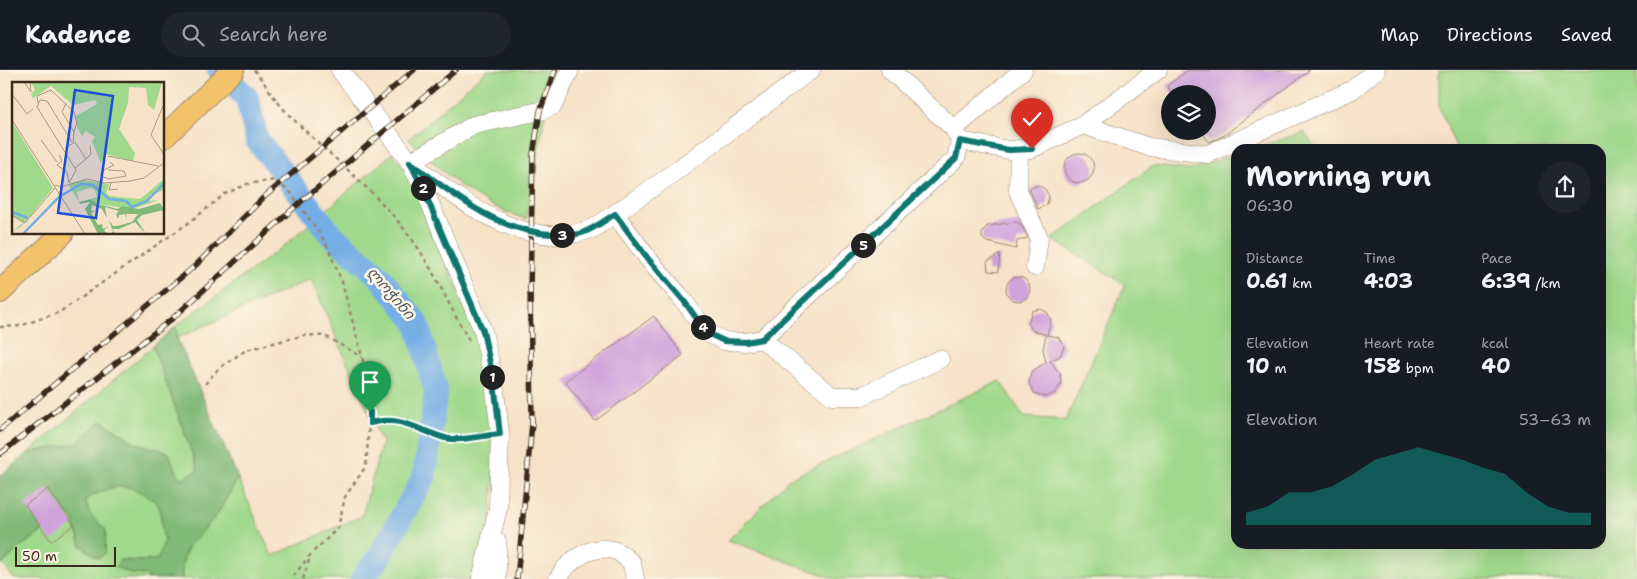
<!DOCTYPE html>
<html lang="en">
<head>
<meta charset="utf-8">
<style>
  :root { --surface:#171b24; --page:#20242c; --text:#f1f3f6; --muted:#9ea1a6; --line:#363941; --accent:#0f766e }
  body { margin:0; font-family:"Shantell Sans","Noto Sans Georgian",sans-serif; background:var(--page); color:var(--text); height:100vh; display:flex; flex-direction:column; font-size:19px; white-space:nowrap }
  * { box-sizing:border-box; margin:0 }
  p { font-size:16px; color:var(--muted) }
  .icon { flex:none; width:28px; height:28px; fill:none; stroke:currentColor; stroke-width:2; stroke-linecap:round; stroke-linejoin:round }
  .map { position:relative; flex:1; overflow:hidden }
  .panel { position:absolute; left:1231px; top:74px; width:375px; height:405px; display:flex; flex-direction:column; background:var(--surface); border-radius:15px; box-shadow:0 5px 20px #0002 }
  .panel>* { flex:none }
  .tools { position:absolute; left:1161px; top:15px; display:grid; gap:10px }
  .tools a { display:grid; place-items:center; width:55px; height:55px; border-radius:50%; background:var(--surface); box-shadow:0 5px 20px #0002; font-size:25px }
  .scale { position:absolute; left:15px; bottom:12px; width:101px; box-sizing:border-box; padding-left:5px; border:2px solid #3b2a1e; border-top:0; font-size:14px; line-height:18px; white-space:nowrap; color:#3b2a1e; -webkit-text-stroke:4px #fcf5e5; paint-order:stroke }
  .pin { position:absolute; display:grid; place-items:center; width:42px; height:42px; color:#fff; margin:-51px -21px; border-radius:50% 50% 50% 0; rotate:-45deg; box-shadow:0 0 5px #0007 }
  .pin .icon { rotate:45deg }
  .km { position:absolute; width:25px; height:25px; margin:-12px; border-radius:50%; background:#222; color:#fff; font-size:14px; line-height:25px; text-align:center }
  .round { display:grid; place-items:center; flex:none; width:52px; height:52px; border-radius:26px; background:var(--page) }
  .summary { display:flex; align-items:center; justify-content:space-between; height:85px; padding:0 15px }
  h1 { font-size:28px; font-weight:700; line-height:38px }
  .metrics { display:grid; grid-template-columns:repeat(3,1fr); gap:8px; height:85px; padding:5px 15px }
  .metrics div { display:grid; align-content:center }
  .metrics b { font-size:21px; font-weight:700 }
  .metrics small { font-size:14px; font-weight:400 }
  .metrics p { font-size:14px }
  .chart { height:140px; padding:10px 15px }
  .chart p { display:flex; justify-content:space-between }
  .chart svg { width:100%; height:90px; margin-top:5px; fill:var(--accent); opacity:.7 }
  header { display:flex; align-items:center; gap:30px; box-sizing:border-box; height:70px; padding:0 25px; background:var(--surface); border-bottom:1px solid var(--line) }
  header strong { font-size:24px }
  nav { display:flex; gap:28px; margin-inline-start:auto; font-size:18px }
  .search { width:350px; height:45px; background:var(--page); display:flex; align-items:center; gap:12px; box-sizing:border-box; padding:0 18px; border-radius:28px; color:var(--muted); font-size:19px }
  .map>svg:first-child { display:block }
  .green { fill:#a0d98c; stroke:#6e8255 }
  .forest { fill:#80b978; stroke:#5e724b }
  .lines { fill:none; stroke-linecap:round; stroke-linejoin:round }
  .river { stroke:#74aee5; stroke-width:24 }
  .building { fill:#d0a2db }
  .minor-casing { stroke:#988672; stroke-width:19 }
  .major-casing { stroke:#988672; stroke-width:24 }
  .path { stroke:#988672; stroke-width:2.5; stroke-dasharray:4 4; stroke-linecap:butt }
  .minor { stroke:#fff; stroke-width:18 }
  .major { stroke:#f2c36a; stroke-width:22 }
  .rail-casing { stroke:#3b2a1e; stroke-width:5.5 }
  .rail { stroke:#fcf5e5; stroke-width:4; stroke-dasharray:11; stroke-linecap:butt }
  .route-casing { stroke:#fff; stroke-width:10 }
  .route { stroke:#0f766e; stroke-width:6 }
  .labels { text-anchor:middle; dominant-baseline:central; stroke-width:5; stroke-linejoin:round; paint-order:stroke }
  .water-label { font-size:15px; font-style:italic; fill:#4f5864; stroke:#fcf5e5 }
  .inset-river { fill:none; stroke:#74aee5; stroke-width:2.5 }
  .inset-road { fill:none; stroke:#ab9883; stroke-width:1 }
  .view { fill:#1d4ed8; fill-opacity:0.15; stroke:#1d4ed8; stroke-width:2.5 }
  .inset-edge { fill:none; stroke:#3b2a1e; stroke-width:2.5 }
</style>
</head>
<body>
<header>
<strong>Kadence</strong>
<div class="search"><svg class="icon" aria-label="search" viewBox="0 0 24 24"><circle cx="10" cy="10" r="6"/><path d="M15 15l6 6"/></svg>Search here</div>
<nav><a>Map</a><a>Directions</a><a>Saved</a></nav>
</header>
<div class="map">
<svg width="1637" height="509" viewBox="0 0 1637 509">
  <rect width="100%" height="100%" fill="#fcf5e5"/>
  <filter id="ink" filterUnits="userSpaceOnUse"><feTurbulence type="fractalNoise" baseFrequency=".02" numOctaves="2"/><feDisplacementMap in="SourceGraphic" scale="10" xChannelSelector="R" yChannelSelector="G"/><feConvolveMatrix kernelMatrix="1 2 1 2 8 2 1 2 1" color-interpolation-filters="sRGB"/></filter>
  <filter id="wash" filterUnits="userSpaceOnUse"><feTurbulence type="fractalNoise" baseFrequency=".0096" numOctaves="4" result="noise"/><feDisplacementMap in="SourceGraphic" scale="20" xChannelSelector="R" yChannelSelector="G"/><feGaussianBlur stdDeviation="1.12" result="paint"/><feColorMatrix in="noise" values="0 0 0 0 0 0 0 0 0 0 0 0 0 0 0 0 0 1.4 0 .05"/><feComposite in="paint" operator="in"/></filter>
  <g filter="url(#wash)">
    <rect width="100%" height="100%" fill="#f6e2c7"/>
    <g class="green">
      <path d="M487,0H553L526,149C474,133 447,106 409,69Z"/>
      <polygon points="1439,0 1637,0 1637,509 835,509 728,470 789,409 1000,311 1024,347 1066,350 1125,215 1052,169 1153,96 1190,100 1236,84 1236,474 1601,474 1601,79 1457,79 1439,37"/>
      <polygon points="1304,62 1317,79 1253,79"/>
      <path d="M393,83L407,102L476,262L490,342L494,409L486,509H182C180,474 197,470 216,446C224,434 231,420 238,408L272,486L362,446L382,373L311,209L177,268L176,256L284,176Z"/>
      <polygon points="153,276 198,400 180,410 168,382 136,373 102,351 77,373 28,383"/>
      <polygon points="127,415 142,421 159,435 164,471 159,489 141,491 120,490 132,504 147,505 149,509 14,509 3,494 21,476 42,462 46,446 59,436 73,448 81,476 98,488 105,484 106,460 90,444 85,430 104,419"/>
    </g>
    <path class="forest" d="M176,256L177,268L238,408C231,420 224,434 216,446C197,470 180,474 182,509H149L147,505L132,504L115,497L120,490L141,491L158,489L164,471L159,435C130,411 116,412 85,430L90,444L106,460L105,484L98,488L81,476L73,448L59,436L47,446L42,462L21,476L0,496V406L28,383L77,373L102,351L136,373L168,382L180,409L198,400L153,276Z"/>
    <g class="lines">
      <polyline class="river" points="219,0 247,28 257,70 331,164 379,206 417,253 436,322 424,407 378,489 362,509"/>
    </g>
    <g id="blocks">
      <g class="building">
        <polygon points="1188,0 1310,0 1223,66 1209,72 1201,61 1208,61 1208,24 1173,24 1167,16"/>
        <circle cx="1079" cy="98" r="15"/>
        <polygon points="1038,115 1045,119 1049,126 1047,134 1038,139 1029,119"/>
        <polygon points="1016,152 1021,154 1028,168 1017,171 1016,179 987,172 982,168 982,162 987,156"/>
        <polygon points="1000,184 998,202 988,201 987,192"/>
        <circle cx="1018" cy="219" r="12"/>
        <polygon points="1040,239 1047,242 1051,250 1047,265 1058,267 1064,276 1060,286 1050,291 1060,303 1061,314 1055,323 1045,327 1034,323 1029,313 1031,302 1046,292 1043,279 1046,265 1032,260 1028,253 1032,241"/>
        <polygon points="654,246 683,285 595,351 565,311"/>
        <polygon points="48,419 74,455 51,471 25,435"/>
      </g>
    </g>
  </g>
  <g filter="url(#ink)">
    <use href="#blocks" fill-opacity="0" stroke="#988672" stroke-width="1"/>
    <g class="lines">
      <g class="minor-casing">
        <g id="minor">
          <polyline points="340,0 410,92 425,121 483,261 494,312 500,363 498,438 481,509"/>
          <path d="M570,0L553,36L540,41L474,55L410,92C462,131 525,185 594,158L668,107L811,0"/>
          <polyline points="1083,55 1149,77 1208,84 1352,20 1376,0"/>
          <polyline points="954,59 1023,0"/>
          <polyline points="960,71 1009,80 1031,79 1083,55 1158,0"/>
          <polyline points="1019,79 1018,121 1039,168 1035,197"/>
          <polyline points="615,144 649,190 684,231 707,263 724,271 746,272 762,269 956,88 960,71 954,59 890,0"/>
          <polyline points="762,269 832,326 862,326 940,289"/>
          <polyline points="497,509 497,471"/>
          <path d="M558,509C568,489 594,473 616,481C621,483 627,489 632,493L635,509"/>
        </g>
      </g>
      <g class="major-casing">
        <g id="major">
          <polyline points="164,67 233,0"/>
          <polyline points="0,222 62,164"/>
        </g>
      </g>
      <g class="path">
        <path d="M254,0C266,14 276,32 289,45C329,85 374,119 408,164C433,196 448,235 469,270"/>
        <polyline points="0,257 20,256 60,242 187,154 225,124 247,114 275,110 291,123 326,173 342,212 365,298 370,342 366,396 345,427 338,458 311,484 291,509"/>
        <polyline points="205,314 219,298 246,280 305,265 325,266 362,287"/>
        <polyline points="370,353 385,349 421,357 447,369 486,365"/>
        <polyline points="303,509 310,487"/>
      </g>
      <use href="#minor" class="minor"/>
      <use href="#major" class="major"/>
      <g class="rail-casing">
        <g id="rail">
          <polyline points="0,360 196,195 263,128 414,0"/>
          <polyline points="0,384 173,248 296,136 456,0"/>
          <polyline points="517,509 532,353 530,219 533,85 540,41 555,0"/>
        </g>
      </g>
      <use href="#rail" class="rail"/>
    </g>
  </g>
  <g class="lines" filter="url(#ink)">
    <g class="route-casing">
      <path id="route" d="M370,342V353C401,345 417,360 445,368C457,372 486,365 500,364L494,312L483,261L424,121L410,92C453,124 496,161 551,164C562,165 572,166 582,163C594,159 604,151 615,144L649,190L684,231L707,263L724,271L746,272L762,269L956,88L960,71L1009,80L1032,79"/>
    </g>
    <use href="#route" class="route"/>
  </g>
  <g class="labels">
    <g class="water-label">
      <text transform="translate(391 223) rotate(49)">ლოჭინი</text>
    </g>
  </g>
  <g transform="translate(12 12)">
    <rect width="152" height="152" fill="#f6e2c7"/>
    <path d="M19,0H150L142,28L136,23L134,6L117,5L116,21L107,47L123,71L121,79L94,72L89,81L80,59L83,55L74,49L70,54L65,45L64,34L85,22L83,18L61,23L39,4L21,16L19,12L23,8ZM0,40L41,106L10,144L0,150L11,141L0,134ZM152,97V108L139,113L137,119L147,118L120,127L85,122L79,117L85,115L83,108L78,106L65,110L67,120L56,102L71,98L97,102L94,111L98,114L128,117Z" fill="#a0d98c"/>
    <path d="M79,117L85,122L106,127L110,124L127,127L148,121L152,128L130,133L125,138L134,152L123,140L107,147H100L103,151L98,152L101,150L97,138L101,144H105L120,140L126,132H114L115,138L113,132L107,133L106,137L104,132L107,129L93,125L95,136L90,127L80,123L79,129L84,128L79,131L86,143L90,142L91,147L97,144L92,148L95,152H86L73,127L78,120L68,122L67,120Z" fill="#80b978"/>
    <path class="inset-river" d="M0,130L16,136M11,152L47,115L69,102L81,103L97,117L114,119L120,125L135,119L153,100"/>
    <path class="inset-road" d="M12,0L19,10L18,0M0,12L15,32L21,27M153,19L139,53L153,74M26,21L25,14L39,8L62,30L65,41L62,50M54,21L50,30L62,50L61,60M0,38L73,152M29,58L45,80M53,66L63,60L74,77L63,86M47,73L50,79L45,83L55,90L57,101M96,74L146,84M74,77L79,72L78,64M96,88L112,89L114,94L97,97L89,94L90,89L102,83L98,80M57,101L64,88L25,25L28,18L35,19L60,60M99,101L97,108L106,107M43,103L49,105L75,97L92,101L118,99L132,96L153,80M0,133L13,141L43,106"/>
    <path class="view" d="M63,8L101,14L84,136L46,131Z"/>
    <rect width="152" height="152" class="inset-edge"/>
  </g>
</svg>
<div class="tools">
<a><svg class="icon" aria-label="layers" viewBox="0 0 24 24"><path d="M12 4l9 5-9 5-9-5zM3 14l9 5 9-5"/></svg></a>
</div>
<div class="scale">50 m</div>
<div class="pin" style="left:370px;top:342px;background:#1e9e55"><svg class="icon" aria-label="arrive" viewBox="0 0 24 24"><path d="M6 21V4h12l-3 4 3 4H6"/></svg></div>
<div class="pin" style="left:1032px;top:79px;background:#d93025"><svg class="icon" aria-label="check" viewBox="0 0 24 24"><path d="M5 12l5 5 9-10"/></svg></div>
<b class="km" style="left:492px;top:307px">1</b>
<b class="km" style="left:423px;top:118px">2</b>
<b class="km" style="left:562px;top:165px">3</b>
<b class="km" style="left:703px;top:257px">4</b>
<b class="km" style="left:863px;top:175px">5</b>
<section class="panel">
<div class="summary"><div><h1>Morning run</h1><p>06:30</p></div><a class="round"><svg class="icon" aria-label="share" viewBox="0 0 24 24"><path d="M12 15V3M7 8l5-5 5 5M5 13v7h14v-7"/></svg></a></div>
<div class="metrics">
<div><p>Distance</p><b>0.61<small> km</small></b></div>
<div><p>Time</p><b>4:03</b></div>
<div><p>Pace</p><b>6:39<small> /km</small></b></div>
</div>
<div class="metrics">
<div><p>Elevation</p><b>10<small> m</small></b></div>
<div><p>Heart rate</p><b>158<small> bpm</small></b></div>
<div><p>kcal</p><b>40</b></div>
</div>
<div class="chart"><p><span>Elevation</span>53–63 m</p>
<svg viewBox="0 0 160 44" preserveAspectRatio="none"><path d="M0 44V38L10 35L20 28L30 28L40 25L50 19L60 12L70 9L80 6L90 9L100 12L110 16L120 19L130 28L140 35L150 38L160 38V44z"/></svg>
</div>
</section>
</div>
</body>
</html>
